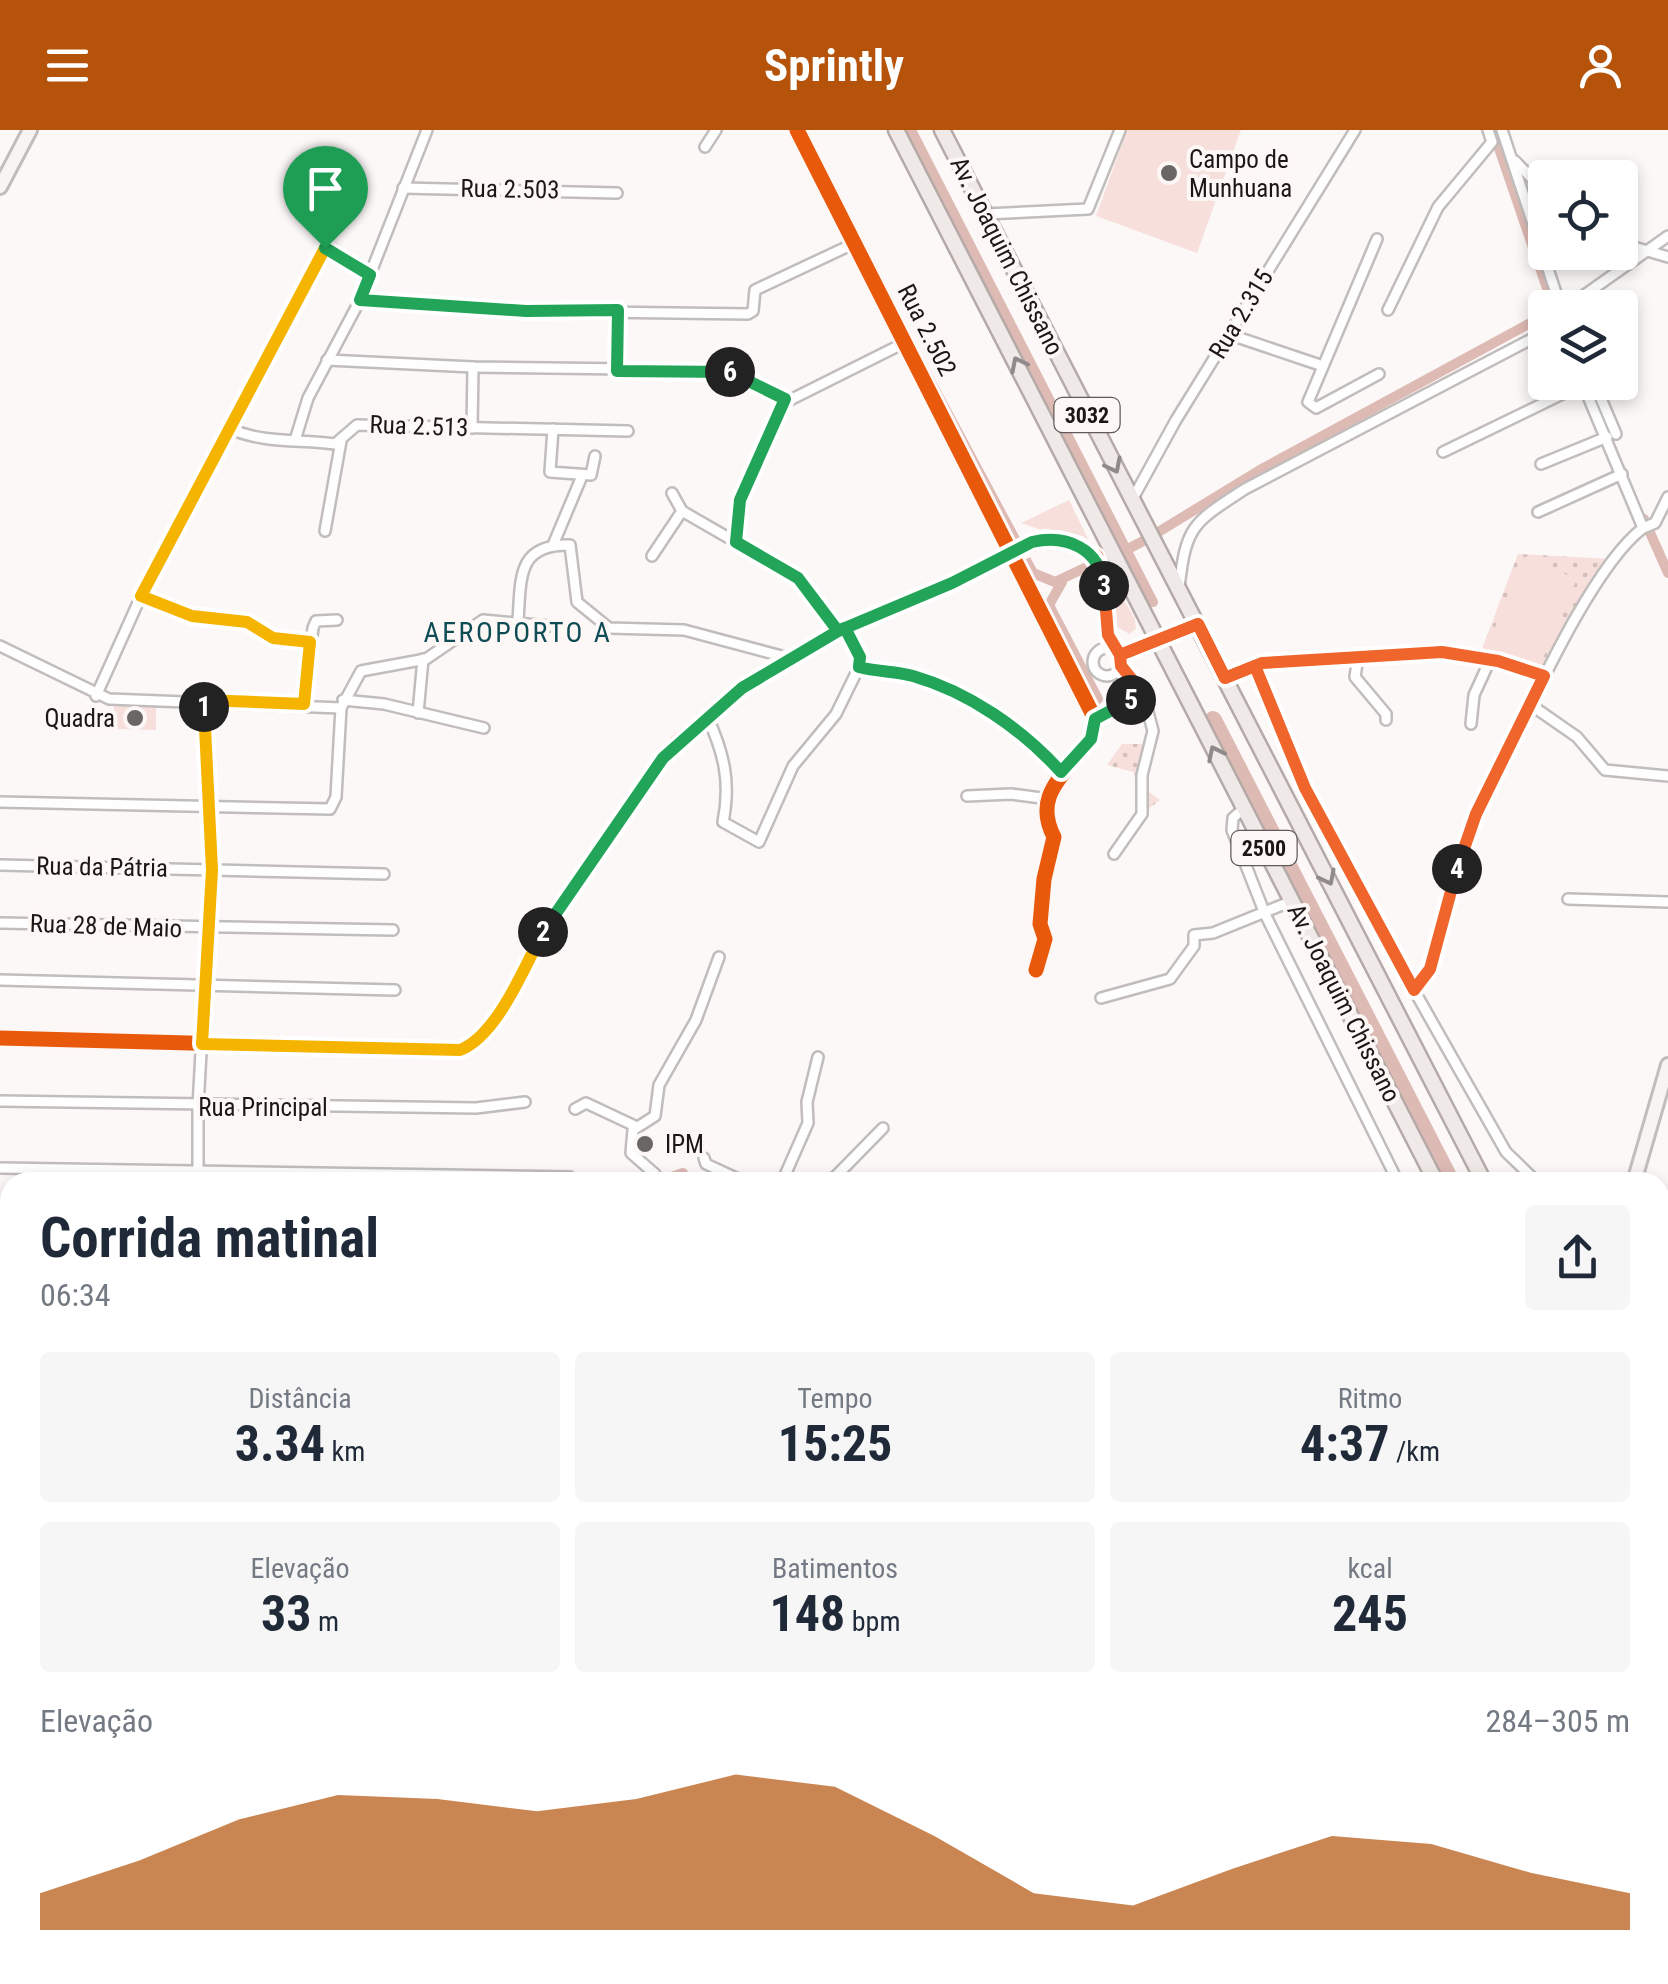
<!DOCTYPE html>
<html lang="pt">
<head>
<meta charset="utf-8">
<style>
  :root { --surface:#fff; --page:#f6f6f7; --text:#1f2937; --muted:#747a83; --accent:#b45309 }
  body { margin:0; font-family:"Roboto Condensed",sans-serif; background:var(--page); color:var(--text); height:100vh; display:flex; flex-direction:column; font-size:38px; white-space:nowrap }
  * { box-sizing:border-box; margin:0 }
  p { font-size:32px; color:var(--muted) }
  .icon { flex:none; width:55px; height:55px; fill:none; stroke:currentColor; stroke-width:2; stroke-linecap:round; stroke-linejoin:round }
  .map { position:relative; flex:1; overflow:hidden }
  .sheet { position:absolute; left:0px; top:1042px; width:1670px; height:812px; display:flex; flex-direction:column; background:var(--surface); border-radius:30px 30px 0 0; box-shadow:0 5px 15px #0003 }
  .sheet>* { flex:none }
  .fabs { position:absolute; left:1528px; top:30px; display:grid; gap:20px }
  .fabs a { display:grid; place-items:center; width:110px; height:110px; border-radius:10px; background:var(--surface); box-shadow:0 5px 15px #0003; font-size:50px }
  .pin { position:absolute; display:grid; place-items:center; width:85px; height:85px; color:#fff; margin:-102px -42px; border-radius:50% 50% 50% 0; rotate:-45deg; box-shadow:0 0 10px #0007 }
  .pin .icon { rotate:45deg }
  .km { position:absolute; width:50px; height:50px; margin:-25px; border-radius:50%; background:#222; color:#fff; font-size:28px; line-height:50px; text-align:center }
  .round { display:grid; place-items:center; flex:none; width:105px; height:105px; border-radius:10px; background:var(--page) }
  .head { display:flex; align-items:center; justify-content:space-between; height:170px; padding:0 40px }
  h1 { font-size:55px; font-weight:700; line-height:75px }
  .stats { display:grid; grid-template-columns:repeat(3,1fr); gap:15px; height:170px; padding:10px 40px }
  .stats div { display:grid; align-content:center; border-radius:10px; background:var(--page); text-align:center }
  .stats b { font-size:50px; font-weight:700 }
  .stats small { font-size:28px; font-weight:400 }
  .stats p { font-size:28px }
  .chart { height:280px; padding:20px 40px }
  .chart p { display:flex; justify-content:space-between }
  .chart svg { width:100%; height:180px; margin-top:10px; fill:var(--accent); opacity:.7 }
  header { display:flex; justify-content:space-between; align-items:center; height:130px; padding:0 40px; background:var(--accent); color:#fff; font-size:45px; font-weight:700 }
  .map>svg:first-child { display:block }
  .grass { fill:url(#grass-dots) }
  .park { fill:#f7e0dc }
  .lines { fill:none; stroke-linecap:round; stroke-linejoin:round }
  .stream { stroke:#debab4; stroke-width:2.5 }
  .canal { stroke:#debab4; stroke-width:10 }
  .river { stroke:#debab4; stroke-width:18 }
  .taxiway { stroke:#eae7e6; stroke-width:28 }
  .street-casing { stroke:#c1bdbc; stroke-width:14 }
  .secondary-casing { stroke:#c1bdbc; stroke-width:18 }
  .primary-casing { stroke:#b6aaa8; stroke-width:19 }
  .street { stroke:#fffefe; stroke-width:9 }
  .secondary { stroke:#f7f4f3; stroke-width:12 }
  .primary { stroke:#efe9e8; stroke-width:14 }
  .rail { stroke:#d7d6d6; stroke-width:2.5; stroke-dasharray:5 10; stroke-linecap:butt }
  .cycleway-casing { stroke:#fdf7f6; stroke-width:21 }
  .cycleway { stroke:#e8590c; stroke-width:15 }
  .oneway { stroke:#908a8a }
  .split-1-casing { stroke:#fff; stroke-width:20 }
  .split-2-casing { stroke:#fff; stroke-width:20 }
  .split-3-casing { stroke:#fff; stroke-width:20 }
  .split-4-casing { stroke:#fff; stroke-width:20 }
  .split-5-casing { stroke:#fff; stroke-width:20 }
  .split-6-casing { stroke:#fff; stroke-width:20 }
  .split-7-casing { stroke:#fff; stroke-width:20 }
  .split-1 { stroke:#f5b400; stroke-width:12 }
  .split-2 { stroke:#f5b400; stroke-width:12 }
  .split-3 { stroke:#22a559; stroke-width:12 }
  .split-4 { stroke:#f0652b; stroke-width:12 }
  .split-5 { stroke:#f0652b; stroke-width:12 }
  .split-6 { stroke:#22a559; stroke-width:12 }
  .split-7 { stroke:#22a559; stroke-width:12 }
  .poi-dot { fill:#6a6665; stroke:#fdf7f6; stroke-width:4 }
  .labels { text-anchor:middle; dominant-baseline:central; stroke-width:8; stroke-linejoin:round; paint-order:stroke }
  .shield { fill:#fdf7f6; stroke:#605a59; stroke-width:2.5 }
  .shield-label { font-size:22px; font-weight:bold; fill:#1c1716 }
  .poi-label { font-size:25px; fill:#1c1716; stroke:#fdf7f6; text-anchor:start }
  .street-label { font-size:25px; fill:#1c1716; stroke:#fdf7f6 }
  .neighbourhood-label { font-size:28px; letter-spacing:2.5px; fill:#0f4c55; stroke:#fdf7f6 }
</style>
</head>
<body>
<header><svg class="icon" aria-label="menu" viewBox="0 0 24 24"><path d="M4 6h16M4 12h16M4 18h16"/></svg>Sprintly<svg class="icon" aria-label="person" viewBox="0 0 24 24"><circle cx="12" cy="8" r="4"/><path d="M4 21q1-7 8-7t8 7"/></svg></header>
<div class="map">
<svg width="1668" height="1854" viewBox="0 0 1668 1854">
  <defs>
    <pattern id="grass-dots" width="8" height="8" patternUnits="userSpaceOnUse" patternTransform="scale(2.5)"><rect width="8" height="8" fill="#f7e0dc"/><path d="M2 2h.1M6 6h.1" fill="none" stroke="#d3bfbc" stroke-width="1.8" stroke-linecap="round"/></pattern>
  </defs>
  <rect width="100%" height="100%" fill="#fcf8f7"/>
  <g class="grass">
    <polygon points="1518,424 1611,429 1536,549 1480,524"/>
    <polygon points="1122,614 1149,614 1145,659 1160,670 1140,685 1139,660 1133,642 1107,635"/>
  </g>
  <g class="park">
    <polygon points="1127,0 1241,0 1197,123 1096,86"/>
    <polygon points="1069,370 1092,417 1021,393"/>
    <polygon points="1525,427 1577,449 1538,540 1486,518"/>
    <polygon points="1109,443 1135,489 1136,499 1129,504 1116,496"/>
    <polygon points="114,576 156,576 156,600 115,599"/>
    <polygon points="1307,1845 1404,1845 1401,1854 1304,1854"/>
  </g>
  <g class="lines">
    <g class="stream">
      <polyline points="1496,0 1520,69"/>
      <polyline points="1536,194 1545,190"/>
    </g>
    <g class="canal">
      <polyline points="911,0 1153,472"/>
      <polyline points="1493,1 1550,167 1549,178"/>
      <polyline points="894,183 1033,443 1055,452 1089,436"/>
      <polyline points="1644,389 1668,443"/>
      <polyline points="1160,401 1260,340 1545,185"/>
      <polyline points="1126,420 1145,410"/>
      <polyline points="1062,452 1049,475 1098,569"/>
      <polyline points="657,1052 683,1043"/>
    </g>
    <g class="river">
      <polyline points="1213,590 1451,1052"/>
      <polyline points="1660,1456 1668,1471"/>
    </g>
    <g class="taxiway">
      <polyline points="562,1845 571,1854"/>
      <polyline points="102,1854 112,1845"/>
    </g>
    <g class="street-casing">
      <g id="street">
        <path d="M797,0L1095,589C1089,635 1026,653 1054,707L1044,749L1040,794L1045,809L1036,840"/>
        <polyline points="1502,0 1561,178"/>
        <polyline points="705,17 716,0"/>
        <polyline points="1515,31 1545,62"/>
        <polyline points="403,58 617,63"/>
        <polyline points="985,84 1088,79 1120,0"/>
        <polyline points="1377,109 1308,272 1316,278 1379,244"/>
        <polyline points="1620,113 1668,127"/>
        <polyline points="360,170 526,181 748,184 753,181 755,160 855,113"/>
        <polyline points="1566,178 1668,106"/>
        <polyline points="1388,180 1438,77 1492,12 1488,0"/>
        <polyline points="1228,204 1320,235"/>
        <polyline points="327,230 473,237 709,240 741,245 790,270 904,213"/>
        <polyline points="617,241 618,180"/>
        <polyline points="1594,252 1616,304"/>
        <path d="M228,298C264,314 298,309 335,314L357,295L628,301"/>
        <polyline points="472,298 473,237"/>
        <polyline points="553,299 550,342 591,345 595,326"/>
        <polyline points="296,307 308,268 360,170 427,0"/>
        <polyline points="1443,322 1583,254"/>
        <polyline points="1541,334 1607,307"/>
        <polyline points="672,363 682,381 798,448 837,501"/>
        <polyline points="1132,370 1176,290 1355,0"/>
        <polyline points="1538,382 1622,344"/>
        <polyline points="1643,398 1655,393 1668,367"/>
        <polyline points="325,401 341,311"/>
        <polyline points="736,412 740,371 785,269"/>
        <polyline points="553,415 582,346"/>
        <polyline points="652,426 682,381"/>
        <path d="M1179,458C1186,395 1193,393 1245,359L1545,202"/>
        <polyline points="141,466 193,486 247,492 273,507 311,512"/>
        <path d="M518,491C521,447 517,414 570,415L577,472L609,498L684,500L789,528"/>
        <polyline points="0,516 109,569 341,578"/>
        <circle cx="1107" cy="532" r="14"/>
        <polyline points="1119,525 1198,494"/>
        <polyline points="1358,527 1355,547 1386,584 1386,590"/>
        <path d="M1255,535C1320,706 1416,862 1506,1022L1537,1052"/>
        <path d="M859,537C877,542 895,541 913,546C968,561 1023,599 1061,641"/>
        <polyline points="1225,548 1262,533 1442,522 1498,531 1544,546"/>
        <polyline points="96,566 141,466 321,120 333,119 370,145"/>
        <polyline points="343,570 384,574 484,598"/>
        <polyline points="303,574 313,498 316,491 337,490"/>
        <polyline points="1531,575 1577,607 1605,640 1668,646"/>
        <polyline points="418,583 423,529"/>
        <path d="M707,586C724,623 731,652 723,692L759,712L793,636L836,584L859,537L861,527L845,498"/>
        <polyline points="1095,589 1143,563 1121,536"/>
        <polyline points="1471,594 1474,565 1490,530"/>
        <polyline points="967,666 1011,664 1049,669"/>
        <polyline points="0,672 330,679 336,667 341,578 361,541 426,529 483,490 550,496"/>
        <polyline points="1243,679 1233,688 1232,700 1265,784 1398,1052"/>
        <polyline points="1114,724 1142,684 1142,645 1153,601 1143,563"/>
        <polyline points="0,735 384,744"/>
        <polyline points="1568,769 1668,772"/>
        <polyline points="0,793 393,800"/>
        <polyline points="0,850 395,860"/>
        <path d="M1414,860C1447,822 1447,763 1462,717C1472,685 1490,656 1505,627C1534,568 1593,436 1643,398L1582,252"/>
        <polyline points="1101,868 1170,849 1194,816 1194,805 1213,803 1292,771"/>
        <path d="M0,908L460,920L472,916L508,870L547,793L676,613L742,558L813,514L1045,409L1079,416L1096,427C1110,456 1097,493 1115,520"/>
        <polyline points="0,971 476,978 525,972"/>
        <polyline points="575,979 586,973 635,996"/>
        <polyline points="704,1028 706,1034 745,1052"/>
        <polyline points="0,1038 570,1047"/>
        <polyline points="198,1052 198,977 211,740 204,570"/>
        <polyline points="653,1052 655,1044 631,1023 633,1000 655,986 659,955 696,890 719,827"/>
        <polyline points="782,1052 808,993 807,972 818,927"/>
        <polyline points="824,1052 835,1047 883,998"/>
        <polyline points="956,1052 957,1051"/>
        <polyline points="1660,1090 1668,1077"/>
        <polyline points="0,1096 10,1097"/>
        <polyline points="0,1152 10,1152"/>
        <polyline points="1660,1169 1668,1175"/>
        <polyline points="0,1206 10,1207"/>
        <polyline points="1668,1243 1668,1247"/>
        <polyline points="0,1262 10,1262"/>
        <polyline points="1660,1578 1668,1591"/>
        <polyline points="1150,1845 1209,1854"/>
        <polyline points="1443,1845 1444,1854"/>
        <polyline points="1483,1845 1486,1854"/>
        <polyline points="1288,1854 1291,1845"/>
      </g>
    </g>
    <g class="secondary-casing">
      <g id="secondary">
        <polyline points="0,57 30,0"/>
        <polyline points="1634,1052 1668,935"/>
        <polyline points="0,1307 10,1307"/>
        <polyline points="1660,1360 1668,1360"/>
        <polyline points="0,1366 10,1366"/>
        <polyline points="1033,1845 1037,1854"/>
      </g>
    </g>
    <g class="primary-casing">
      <g id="primary">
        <polyline points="896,0 1436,1052"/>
        <polyline points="942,0 1484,1052"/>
        <polyline points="1660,1394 1668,1410"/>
        <polyline points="1660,1481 1668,1497"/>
      </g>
    </g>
    <use href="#street" class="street"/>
    <use href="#secondary" class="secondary"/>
    <use href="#primary" class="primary"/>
    <g class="rail">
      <polyline points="0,1334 10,1334"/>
      <polyline points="1660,1382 1668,1382"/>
    </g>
    <g class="cycleway-casing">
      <g id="cycleway">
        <path d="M797,0L1095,589C1089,635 1026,653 1054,707L1044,749L1040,794L1045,809L1036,840"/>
        <path d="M0,908L460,920L472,916L508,870L547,793L676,613L742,558L813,514L1045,409L1079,416L1096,427C1110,456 1097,493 1115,520"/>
      </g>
    </g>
    <use href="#cycleway" class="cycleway"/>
  </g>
  <defs><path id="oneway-chevron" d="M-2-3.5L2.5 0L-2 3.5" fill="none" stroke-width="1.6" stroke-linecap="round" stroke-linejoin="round" transform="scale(2.5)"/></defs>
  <g class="oneway">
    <use href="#oneway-chevron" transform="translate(1018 234) rotate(-117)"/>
    <use href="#oneway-chevron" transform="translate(1114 336) rotate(63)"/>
    <use href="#oneway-chevron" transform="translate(1215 623) rotate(-116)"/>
    <use href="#oneway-chevron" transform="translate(1328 748) rotate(63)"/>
  </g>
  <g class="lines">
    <g class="split-1-casing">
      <polyline id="split-1" points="204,577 204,570 304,574 310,512 273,508 247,492 192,486 141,466 325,118"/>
    </g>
    <g class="split-2-casing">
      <path id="split-2" d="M204,577L212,740L202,914L460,920C497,906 525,836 543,802"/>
    </g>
    <g class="split-3-casing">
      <path id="split-3" d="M543,802L663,628L742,558L838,501L952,453L1032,412C1067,404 1100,419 1104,456"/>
    </g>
    <g class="split-4-casing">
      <polyline id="split-4" points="1104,456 1108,505 1120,525 1198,494 1225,548 1255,536 1305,658 1414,860 1430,839 1457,739"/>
    </g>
    <g class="split-5-casing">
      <polyline id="split-5" points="1131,570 1143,563 1121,536 1120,525 1198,494 1225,548 1262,533 1442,522 1498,531 1544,546 1476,684 1457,739"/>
    </g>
    <g class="split-6-casing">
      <path id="split-6" d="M730,242L785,269L740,370L736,412L798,448L838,501L845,498L860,527L859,537C877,542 895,541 913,546C969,562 1022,599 1061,642L1091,609L1095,589L1131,570"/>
    </g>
    <g class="split-7-casing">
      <polyline id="split-7" points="325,118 370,145 360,170 526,181 618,180 617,241 730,242"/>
    </g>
    <use href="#split-1" class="split-1"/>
    <use href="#split-2" class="split-2"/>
    <use href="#split-3" class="split-3"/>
    <use href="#split-4" class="split-4"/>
    <use href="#split-5" class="split-5"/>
    <use href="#split-6" class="split-6"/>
    <use href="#split-7" class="split-7"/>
  </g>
  <g class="poi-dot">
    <circle cx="1169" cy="43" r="10"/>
    <circle cx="135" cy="588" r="10"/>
    <circle cx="645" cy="1014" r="10"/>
  </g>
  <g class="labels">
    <g class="shield">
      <rect x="1054.5" y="268" width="65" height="34" rx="8"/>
      <rect x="1231.5" y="701" width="65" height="34" rx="8"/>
    </g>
    <g class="shield-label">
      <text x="1087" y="285">3032</text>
      <text x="1264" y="718">2500</text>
    </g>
    <g class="poi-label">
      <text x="1189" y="29">Campo de<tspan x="1189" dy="29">Munhuana</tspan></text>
      <text x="115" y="588" text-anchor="end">Quadra</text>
      <text x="665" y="1014">IPM</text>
    </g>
    <g class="street-label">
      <text transform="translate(510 59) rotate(1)">Rua 2.503</text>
      <text transform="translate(1007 126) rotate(63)">Av. Joaquim Chissano</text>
      <text transform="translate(1241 184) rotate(-59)">Rua 2.315</text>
      <text transform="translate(927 200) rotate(63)">Rua 2.502</text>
      <text transform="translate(419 296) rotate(2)">Rua 2.513</text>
      <text transform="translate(102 737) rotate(1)">Rua da Pátria</text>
      <text transform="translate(106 796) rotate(2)">Rua 28 de Maio</text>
      <text transform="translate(1344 873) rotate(63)">Av. Joaquim Chissano</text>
      <text x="263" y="977">Rua Principal</text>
    </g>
    <g class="neighbourhood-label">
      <text x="518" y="502">AEROPORTO A</text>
    </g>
  </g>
</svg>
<div class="fabs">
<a><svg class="icon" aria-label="locate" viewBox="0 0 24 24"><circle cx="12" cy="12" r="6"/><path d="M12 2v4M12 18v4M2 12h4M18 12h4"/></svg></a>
<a><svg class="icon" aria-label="layers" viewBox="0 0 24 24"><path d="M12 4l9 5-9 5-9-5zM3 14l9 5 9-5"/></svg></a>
</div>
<div class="pin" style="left:325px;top:118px;background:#1e9e55"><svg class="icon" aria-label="arrive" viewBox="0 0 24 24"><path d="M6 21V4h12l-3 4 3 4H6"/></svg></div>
<b class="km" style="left:204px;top:577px">1</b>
<b class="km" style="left:543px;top:802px">2</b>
<b class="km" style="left:1104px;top:456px">3</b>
<b class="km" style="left:1457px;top:739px">4</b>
<b class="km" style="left:1131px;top:570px">5</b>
<b class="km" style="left:730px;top:242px">6</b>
<section class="sheet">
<div class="head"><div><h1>Corrida matinal</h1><p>06:34</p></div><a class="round"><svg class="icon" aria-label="share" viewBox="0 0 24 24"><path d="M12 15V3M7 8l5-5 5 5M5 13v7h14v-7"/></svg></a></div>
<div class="stats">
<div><p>Distância</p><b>3.34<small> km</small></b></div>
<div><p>Tempo</p><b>15:25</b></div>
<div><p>Ritmo</p><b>4:37<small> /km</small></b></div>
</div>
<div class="stats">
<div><p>Elevação</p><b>33<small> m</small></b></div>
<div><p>Batimentos</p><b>148<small> bpm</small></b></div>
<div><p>kcal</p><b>245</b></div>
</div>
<div class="chart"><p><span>Elevação</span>284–305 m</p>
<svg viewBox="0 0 160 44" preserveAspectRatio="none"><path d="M0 44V35L10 27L20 17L30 11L40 12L50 15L60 12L70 6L80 9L90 21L100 35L110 38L120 29L130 21L140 23L150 30L160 35V44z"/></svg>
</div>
</section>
</div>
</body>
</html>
